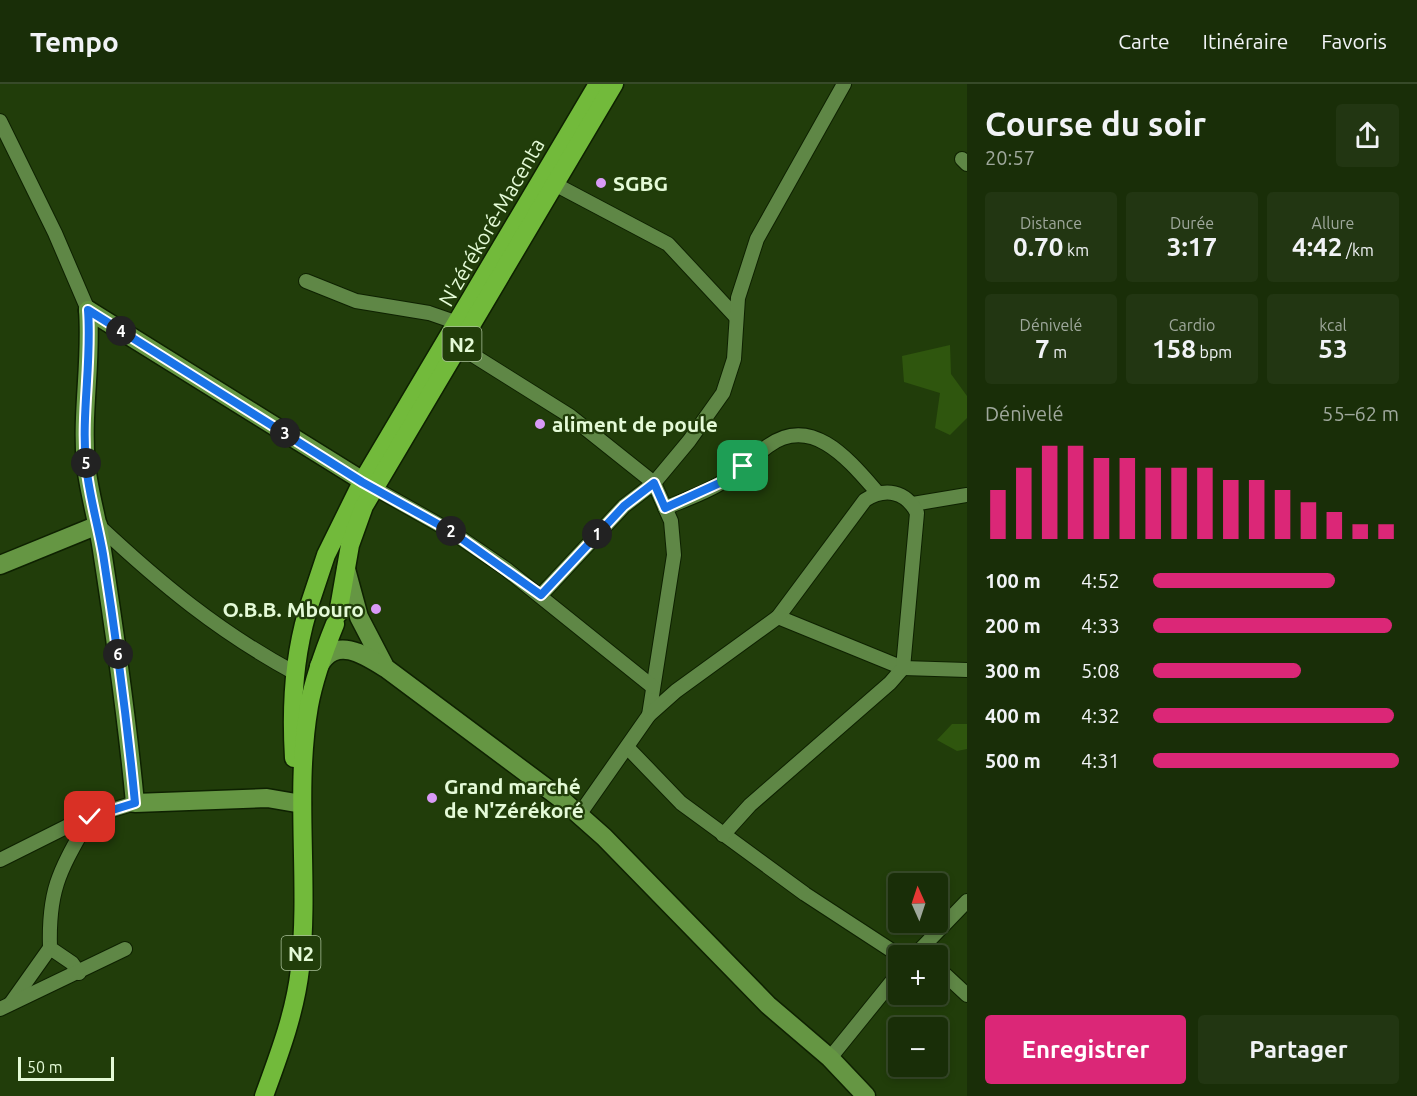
<!DOCTYPE html>
<html lang="fr">
<head>
<meta charset="utf-8">
<style>
  :root { --surface:#192e08; --page:#223612; --text:#f1f3f6; --muted:#9fa89c; --line:#374a29; --accent:#db2777 }
  body { margin:0; font-family:Ubuntu,sans-serif; background:var(--page); color:var(--text); height:100vh; display:flex; flex-direction:column; font-size:22px; white-space:nowrap }
  * { box-sizing:border-box; margin:0 }
  p { font-size:20px; color:var(--muted) }
  .icon { flex:none; width:33px; height:33px; fill:none; stroke:currentColor; stroke-width:2; stroke-linecap:round; stroke-linejoin:round }
  .map { position:relative; flex:1; overflow:hidden }
  .details { display:flex; flex-direction:column; background:var(--surface); width:450px }
  .details>* { flex:none }
  .needle { width:39px; rotate:357deg }
  .controls { position:absolute; left:888px; top:789px; display:grid; gap:12px }
  .controls a { display:grid; place-items:center; width:60px; height:60px; border-radius:6px; background:var(--surface); box-shadow:0 3px 9px #0003,0 0 0 2px var(--line); font-size:30px }
  .scale { position:absolute; left:18px; bottom:15px; width:96px; box-sizing:border-box; padding-left:6px; border:3px solid #e4fad7; border-top:0; font-size:16px; line-height:21px; white-space:nowrap; color:#e4fad7; -webkit-text-stroke:4px #213d0a; paint-order:stroke }
  .pin { position:absolute; display:grid; place-items:center; width:51px; height:51px; color:#fff; margin:-26px; border-radius:12px; box-shadow:0 3px 9px #0006 }
  .km { position:absolute; width:30px; height:30px; margin:-15px; border-radius:50%; background:#222; color:#fff; font-size:16px; line-height:30px; text-align:center }
  .round { display:grid; place-items:center; flex:none; width:63px; height:63px; border-radius:6px; background:var(--page) }
  .summary { display:flex; align-items:center; justify-content:space-between; height:102px; padding:0 18px }
  h1 { font-size:33px; font-weight:600; line-height:45px }
  .figures { display:grid; grid-template-columns:repeat(3,1fr); gap:9px; height:102px; padding:6px 18px }
  .figures div { display:grid; align-content:center; border-radius:6px; background:var(--page); text-align:center }
  .figures b { font-size:26px; font-weight:600 }
  .figures small { font-size:16px; font-weight:400 }
  .figures p { font-size:16px }
  .chart { height:168px; padding:12px 18px }
  .chart p { display:flex; justify-content:space-between }
  .chart svg { width:100%; height:108px; margin-top:6px; stroke:var(--accent); stroke-width:6 }
  .button { display:flex; gap:12px; margin-top:auto; padding:12px 18px }
  .button a { flex:1; height:69px; border-radius:6px; background:var(--accent); color:#fff; font-size:24px; font-weight:600; line-height:69px; text-align:center }
  .button a+a { background:var(--page); color:var(--text) }
  ul { padding:0 18px; list-style:none; font-size:20px }
  li { display:grid; grid-template-columns:96px 72px 1fr; align-items:center; height:45px }
  li i { height:15px; border-radius:8px; background:var(--accent) }
  header { display:flex; align-items:center; gap:36px; box-sizing:border-box; height:84px; padding:0 30px; background:var(--surface); border-bottom:2px solid var(--line) }
  header strong { font-size:28px }
  nav { display:flex; gap:33px; margin-inline-start:auto; font-size:21px }
  main { display:flex; flex:1; min-height:0 }
  .map>svg:first-child { display:block }
  .green { fill:#2f560e }
  .lines { fill:none; stroke-linecap:round; stroke-linejoin:round }
  .street-casing { stroke:#0e2101; stroke-width:16 }
  .secondary-casing { stroke:#0e2101; stroke-width:21 }
  .highway-casing { stroke:#0e2101; stroke-width:21 }
  .street { stroke:#5f8746; stroke-width:14 }
  .secondary { stroke:#659643; stroke-width:18 }
  .highway { stroke:#72ba3b; stroke-width:18 }
  .route-casing { stroke:#fff; stroke-width:12 }
  .route { stroke:#1a73e8; stroke-width:8 }
  .poi-dot { fill:#d99af7; stroke:#213d0a; stroke-width:2 }
  .labels { text-anchor:middle; dominant-baseline:central; stroke-width:4.5; stroke-linejoin:round; paint-order:stroke }
  .shield { fill:#213d0a; stroke:#aac19a; stroke-width:1.5 }
  .shield-label { font-size:20px; font-weight:bold; fill:#e4fad7 }
  .poi-label { font-size:21px; font-weight:bold; fill:#e4fad7; stroke:#213d0a; text-anchor:start }
  .street-label { font-size:21px; fill:#e4fad7; stroke:#213d0a }
</style>
</head>
<body>
<header>
<strong>Tempo</strong>
<nav><a>Carte</a><a>Itinéraire</a><a>Favoris</a></nav>
</header>
<main>
<div class="map">
<svg width="967" height="1012" viewBox="0 0 967 1012">
  <rect width="100%" height="100%" fill="#213d0a"/>
  <g class="green">
    <polygon points="950,261 951,290 967,312 967,334 950,351 935,344 940,309 904,298 902,272"/>
    <polygon points="952,640 967,640 967,665 957,667 937,656"/>
  </g>
  <g class="lines">
    <g class="street-casing">
      <g id="street">
        <polyline points="0,37 55,149 88,226"/>
        <polyline points="962,75 967,80"/>
        <polyline points="547,96 668,160 736,233"/>
        <polyline points="306,197 356,217 429,229 458,239"/>
        <polyline points="452,258 570,332 654,399 671,437 674,471 649,631"/>
        <polyline points="374,404 452,448 506,485 653,603"/>
        <polyline points="913,420 967,411"/>
        <path d="M665,424C684,416 706,409 724,397C740,387 753,373 768,362C812,330 849,376 877,408"/>
        <path d="M98,441C161,500 219,548 295,589"/>
        <polyline points="541,511 624,422 654,399 689,357 723,309 734,275 738,214 757,155 844,0"/>
        <polyline points="778,533 903,584 967,586"/>
        <polyline points="628,664 681,719 805,810 900,872"/>
        <path d="M579,731L649,631L676,607L778,533L865,416C885,403 906,407 917,429L903,584L890,599L750,721L723,751"/>
        <polyline points="0,776 82,735 135,719"/>
        <polyline points="914,872 967,817"/>
        <polyline points="938,884 967,911"/>
        <path d="M79,889L72,879L50,864C48,803 61,785 90,733"/>
        <polyline points="11,919 50,864"/>
        <polyline points="0,925 125,865"/>
        <polyline points="830,974 898,890"/>
      </g>
    </g>
    <g class="secondary-casing">
      <g id="secondary">
        <path d="M88,226C92,278 81,329 86,381C89,409 98,438 102,466C115,550 127,634 135,719L267,714L302,720"/>
        <polyline points="88,226 374,404"/>
        <polyline points="0,481 98,441"/>
        <polyline points="346,485 359,533 384,581"/>
        <path d="M319,582C336,551 365,571 387,585L560,714L604,753L768,921L830,974L866,1012"/>
      </g>
    </g>
    <g class="highway-casing">
      <g id="highway">
        <polyline points="309,522 326,471 362,398 598,0"/>
        <polyline points="338,530 350,461 364,422 614,0"/>
        <path d="M294,674C291,625 293,577 307,529"/>
        <path d="M264,1012C279,971 295,929 300,885C310,798 294,709 309,622C314,594 324,567 335,540"/>
      </g>
    </g>
    <use href="#street" class="street"/>
    <use href="#secondary" class="secondary"/>
    <use href="#highway" class="highway"/>
  </g>
  <g class="lines">
    <g class="route-casing">
      <path id="route" d="M90,733L135,719C127,636 116,553 103,470C98,441 89,411 86,381C81,329 92,278 88,226L362,398L452,448L541,511L624,422L654,399L665,424L724,397L743,382"/>
    </g>
    <use href="#route" class="route"/>
  </g>
  <g class="poi-dot">
    <circle cx="601" cy="99" r="6"/>
    <circle cx="540" cy="340" r="6"/>
    <circle cx="376" cy="525" r="6"/>
    <circle cx="432" cy="714" r="6"/>
  </g>
  <g class="labels">
    <g class="shield">
      <rect x="442.5" y="243" width="39" height="34" rx="4.5"/>
      <rect x="281.5" y="852" width="39" height="34" rx="4.5"/>
    </g>
    <g class="shield-label">
      <text x="462" y="260">N2</text>
      <text x="301" y="869">N2</text>
    </g>
    <g class="poi-label">
      <text x="613" y="99">SGBG</text>
      <text x="552" y="340">aliment de poule</text>
      <text x="364" y="525" text-anchor="end">O.B.B. Mbouro</text>
      <text x="444" y="702">Grand marché<tspan x="444" dy="24">de N'Zérékoré</tspan></text>
    </g>
    <g class="street-label">
      <text transform="translate(491 138) rotate(-60)">N'zérékoré-Macenta</text>
    </g>
  </g>
</svg>
<div class="controls">
<a><svg class="needle" viewBox="-14 -14 28 28"><path d="M0-13l5 13h-10z" fill="#e53935"/><path d="M0 13l5-13h-10z" fill="#9fa89c"/></svg></a>
<a>+</a>
<a>−</a>
</div>
<div class="scale">50 m</div>
<div class="pin" style="left:743px;top:382px;background:#1e9e55"><svg class="icon" aria-label="arrive" viewBox="0 0 24 24"><path d="M6 21V4h12l-3 4 3 4H6"/></svg></div>
<div class="pin" style="left:90px;top:733px;background:#d93025"><svg class="icon" aria-label="check" viewBox="0 0 24 24"><path d="M5 12l5 5 9-10"/></svg></div>
<b class="km" style="left:597px;top:450px">1</b>
<b class="km" style="left:451px;top:447px">2</b>
<b class="km" style="left:285px;top:349px">3</b>
<b class="km" style="left:121px;top:247px">4</b>
<b class="km" style="left:86px;top:379px">5</b>
<b class="km" style="left:118px;top:570px">6</b>
</div>
<section class="details">
<div class="summary"><div><h1>Course du soir</h1><p>20:57</p></div><a class="round"><svg class="icon" aria-label="share" viewBox="0 0 24 24"><path d="M12 15V3M7 8l5-5 5 5M5 13v7h14v-7"/></svg></a></div>
<div class="figures">
<div><p>Distance</p><b>0.70<small> km</small></b></div>
<div><p>Durée</p><b>3:17</b></div>
<div><p>Allure</p><b>4:42<small> /km</small></b></div>
</div>
<div class="figures">
<div><p>Dénivelé</p><b>7<small> m</small></b></div>
<div><p>Cardio</p><b>158<small> bpm</small></b></div>
<div><p>kcal</p><b>53</b></div>
</div>
<div class="chart"><p><span>Dénivelé</span>55–62 m</p>
<svg viewBox="0 0 160 44" preserveAspectRatio="none"><path d="M5 44V24M15 44V15M25 44V6M35 44V6M45 44V11M55 44V11M65 44V15M75 44V15M85 44V15M95 44V20M105 44V20M115 44V24M125 44V29M135 44V33M145 44V38M155 44V38"/></svg>
</div>
<ul>
<li><b>100 m</b>4:52<i style="width:74%"></i></li>
<li><b>200 m</b>4:33<i style="width:97%"></i></li>
<li><b>300 m</b>5:08<i style="width:60%"></i></li>
<li><b>400 m</b>4:32<i style="width:98%"></i></li>
<li><b>500 m</b>4:31<i style="width:100%"></i></li>
</ul>
<div class="button"><a>Enregistrer</a><a>Partager</a></div>
</section>
</main>
</body>
</html>
